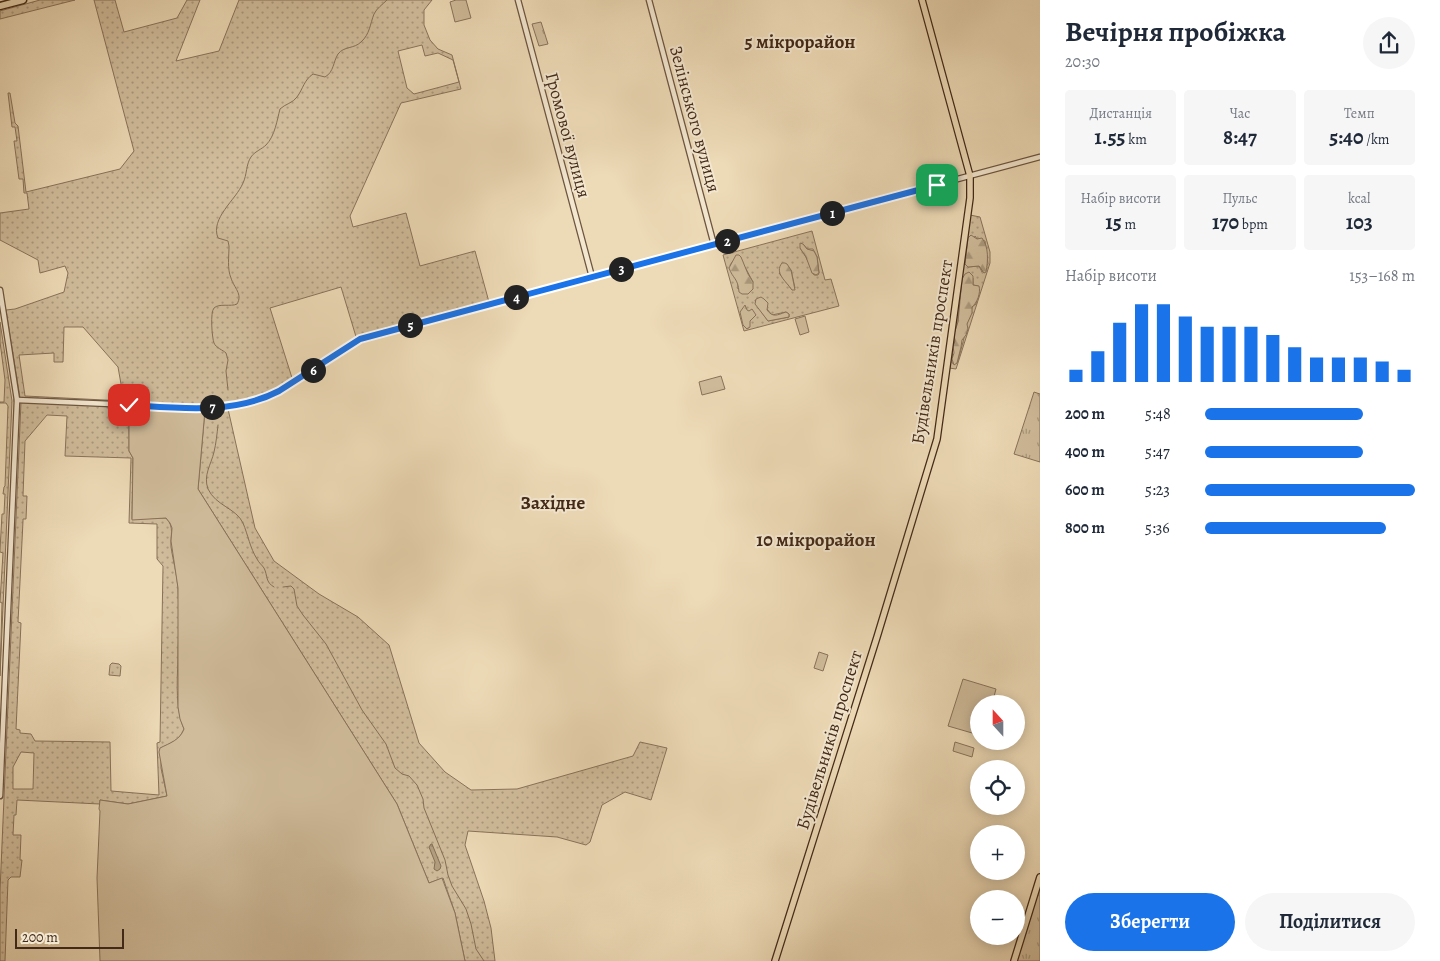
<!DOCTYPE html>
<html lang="uk">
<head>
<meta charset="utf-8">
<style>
  :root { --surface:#fff; --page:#f6f6f7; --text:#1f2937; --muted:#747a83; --accent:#1a73e8 }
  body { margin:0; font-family:Alegreya,serif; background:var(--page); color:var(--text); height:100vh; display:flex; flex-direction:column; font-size:19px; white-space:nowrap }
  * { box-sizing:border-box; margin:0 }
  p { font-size:16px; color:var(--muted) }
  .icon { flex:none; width:28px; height:28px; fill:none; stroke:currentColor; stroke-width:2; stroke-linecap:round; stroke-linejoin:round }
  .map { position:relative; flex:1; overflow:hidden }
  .details { display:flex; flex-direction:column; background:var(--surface); width:400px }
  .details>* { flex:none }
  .needle { width:32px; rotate:339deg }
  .buttons { position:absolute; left:970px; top:695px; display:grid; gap:10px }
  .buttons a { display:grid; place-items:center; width:55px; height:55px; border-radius:50%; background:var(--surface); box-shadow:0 2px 12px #0003; font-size:25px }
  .scale { position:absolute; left:15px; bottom:12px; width:109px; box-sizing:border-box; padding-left:5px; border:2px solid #422918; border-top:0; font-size:14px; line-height:18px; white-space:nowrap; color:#422918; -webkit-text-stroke:4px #f3e7d0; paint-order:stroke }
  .pin { position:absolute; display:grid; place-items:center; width:42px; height:42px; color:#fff; margin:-21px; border-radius:10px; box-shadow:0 2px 8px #0006 }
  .km { position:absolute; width:25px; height:25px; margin:-12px; border-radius:50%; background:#222; color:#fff; font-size:14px; line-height:25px; text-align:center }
  .round { display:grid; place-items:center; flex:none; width:52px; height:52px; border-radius:26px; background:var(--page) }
  .headline { display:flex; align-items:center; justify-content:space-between; height:85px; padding:0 25px }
  h1 { font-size:28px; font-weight:700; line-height:38px }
  .figures { display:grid; grid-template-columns:repeat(3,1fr); gap:8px; height:85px; padding:5px 25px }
  .figures div { display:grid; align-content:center; border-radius:5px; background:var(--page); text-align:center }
  .figures b { font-size:21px; font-weight:700 }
  .figures small { font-size:14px; font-weight:400 }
  .figures p { font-size:14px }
  .chart { height:140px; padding:10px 25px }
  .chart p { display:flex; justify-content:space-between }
  .chart svg { width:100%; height:90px; margin-top:5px; stroke:var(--accent); stroke-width:6 }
  .action { display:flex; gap:10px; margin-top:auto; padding:10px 25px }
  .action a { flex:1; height:58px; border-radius:30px; background:var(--accent); color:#fff; font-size:20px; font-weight:700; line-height:58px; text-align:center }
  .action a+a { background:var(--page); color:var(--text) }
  ul { padding:0 25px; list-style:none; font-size:16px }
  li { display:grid; grid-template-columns:80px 60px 1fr; align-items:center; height:38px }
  li i { height:12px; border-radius:6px; background:var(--accent) }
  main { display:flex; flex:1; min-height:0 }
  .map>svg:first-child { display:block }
  .grass { fill:url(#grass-dots); stroke:#89725a; fill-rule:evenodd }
  .forest { fill:url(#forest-firs); stroke:#89725a }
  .park { fill:url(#park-tufts); stroke:#89725a }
  .garden { fill:#d0bc9b; stroke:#89725a }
  .water { fill:url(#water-ripples); stroke:#866f56 }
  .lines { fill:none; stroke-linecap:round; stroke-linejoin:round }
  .stream { stroke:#866f56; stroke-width:1 }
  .minor-casing { stroke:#6d5540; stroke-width:7 }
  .major-casing { stroke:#422918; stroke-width:8 }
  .highway-casing { stroke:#422918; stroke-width:9 }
  .minor { stroke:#f3e7d0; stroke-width:4.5 }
  .major { stroke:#eddab6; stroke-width:5.5 }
  .highway { stroke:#eddab6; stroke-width:6 }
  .route-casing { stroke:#fff; stroke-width:10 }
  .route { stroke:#1a73e8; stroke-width:6 }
  .labels { text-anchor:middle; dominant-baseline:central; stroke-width:4; stroke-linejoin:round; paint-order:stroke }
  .street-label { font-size:18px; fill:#422918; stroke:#f3e7d0 }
  .neighbourhood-label { font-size:19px; font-weight:bold; fill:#422918; stroke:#f3e7d0 }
</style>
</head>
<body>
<main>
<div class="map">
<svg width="1040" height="961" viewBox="0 0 1040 961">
  <defs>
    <pattern id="grass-dots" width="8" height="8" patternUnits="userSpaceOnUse" patternTransform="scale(1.25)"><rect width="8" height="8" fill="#d0bc9b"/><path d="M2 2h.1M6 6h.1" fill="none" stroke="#aa997d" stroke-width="1.8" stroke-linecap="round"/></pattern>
    <pattern id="forest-firs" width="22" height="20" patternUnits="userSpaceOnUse" patternTransform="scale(1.25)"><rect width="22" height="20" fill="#d0bc9b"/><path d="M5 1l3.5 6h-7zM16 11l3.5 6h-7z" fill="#aa997d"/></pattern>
    <pattern id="park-tufts" width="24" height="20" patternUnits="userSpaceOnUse" patternTransform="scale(1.25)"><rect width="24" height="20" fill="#d0bc9b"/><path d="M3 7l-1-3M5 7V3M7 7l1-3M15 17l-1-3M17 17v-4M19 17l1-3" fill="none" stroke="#aa997d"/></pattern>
    <pattern id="water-ripples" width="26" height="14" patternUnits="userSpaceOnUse" patternTransform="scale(1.25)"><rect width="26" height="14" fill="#b39e80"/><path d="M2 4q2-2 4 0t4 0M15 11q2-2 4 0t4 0" fill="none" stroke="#938168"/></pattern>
  </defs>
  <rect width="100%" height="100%" fill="#eddab6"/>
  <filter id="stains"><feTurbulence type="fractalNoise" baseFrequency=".004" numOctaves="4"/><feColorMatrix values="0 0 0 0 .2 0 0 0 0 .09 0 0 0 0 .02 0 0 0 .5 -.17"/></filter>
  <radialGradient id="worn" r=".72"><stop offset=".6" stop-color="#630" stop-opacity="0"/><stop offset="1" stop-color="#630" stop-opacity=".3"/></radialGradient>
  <g class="grass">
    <polygon points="40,0 75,0 0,19 0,11"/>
    <path d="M94,0H115L124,32L177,18L187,0H200L176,61L219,51L239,0H432L424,10V25L430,40L438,49L452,55L461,89L401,103L350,216L353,227L406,213L420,266L475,251L489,302L373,333L357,340L341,287L270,308L293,381C261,400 241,403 205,406L20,398L6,310L15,309L64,292L68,273L65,266L40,273L38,260L0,240V213L29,209L27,193H24L23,179H19L14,141H17L15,127H12L8,93H10L15,123L18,126L26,192L120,169L134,151ZM422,45L425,56L438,53L453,60L459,82L414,94L407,88L398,51ZM64,327H83L118,367L124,401L25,396L19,355L54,353V362H63Z"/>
    <path d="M970,215L980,217L990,252V263L956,369L949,368ZM975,236L977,239L985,241L988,264L982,272L979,266L968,267L965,264ZM973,278V285L978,286L976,304L972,307C972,313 969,317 967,323C965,336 961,350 957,363H952L953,346L955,341L954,334L958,322L962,279Z"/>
    <path d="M812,231L825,280L831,279L839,306L744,331L723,255ZM804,245L807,249H813L817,257L819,273L818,275H814L806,257L800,248ZM733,261L745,267L753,282L738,289V283L730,265ZM791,270L795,288L792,290L779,273ZM755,300L767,309L772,315L786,312L789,314V317L768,321L756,304Z"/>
    <polygon points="0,322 12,401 0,676 2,603 0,602 3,553 0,552 0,550 2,514 4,514 5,494 3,494 4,487 5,486 8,406 6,403 0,403 0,402 4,402 5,380 0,342"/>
    <path d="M21,402L129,407V451L133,458L132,519L166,518C175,527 170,536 171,547C173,561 177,574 178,588C179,609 179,630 178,650C178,676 174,705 184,729C180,740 171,743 161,748V768L167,796L128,804L100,800V804L17,800L16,815H14L13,835H21L20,860H22L20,877H11L8,880L5,961H0V891ZM47,415L67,416L65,456L131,458L129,523L157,524V559L163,566L160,742L157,743L159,795L111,791L110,742L35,741L31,734L20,733V730L16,729L21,623L18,622L23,521V519H26L27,496H23L25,441ZM21,752L34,753L33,789H13V767Z"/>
    <polygon points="228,409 255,528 274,561 319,594 358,617 389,645 419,743 445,772 471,790 517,789 633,756 640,742 667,748 651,800 625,792 602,805 590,842 586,845 557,837 468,831 465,845 484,901 491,928 495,961 465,961 455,913 443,878 429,883 397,804 198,489 205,410"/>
    <polygon points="112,663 119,664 121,666 120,676 109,675 110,665"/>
  </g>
  <g class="forest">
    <path d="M971,235L977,239L982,238C989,247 988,261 986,272L984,273L979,266L968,267L965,264L968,238Z"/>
    <polygon points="800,243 803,244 807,249 814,251 817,257 819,273 816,275 812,273 806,257 800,248"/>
    <path d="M736,255H739L741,257L748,274L753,282V289L748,294H742L739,292C738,278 733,279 729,268Z"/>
    <path d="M782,263H785L787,264L791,270L795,290H792C786,281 774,273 782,263Z"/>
    <path d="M969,272L973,276V285L979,286C981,293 977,303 972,307V313L967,324L968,329L966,335L962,340L961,347L957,363L954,365L952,359L954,353L953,346L955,341L954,334L958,322L962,279L965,274Z"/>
    <path d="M761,297L764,299L768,303L767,310C773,318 777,315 786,312L789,314V317L768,321L755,304L756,299Z"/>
    <polygon points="745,305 747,310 749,311 752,309 756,315 750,321 750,327 747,329 743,325 740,312"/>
  </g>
  <g class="park">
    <polygon points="541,22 548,44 539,46 532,24"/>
    <polygon points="1034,392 1040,394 1040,462 1014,454"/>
    <polygon points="1040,879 1040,961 1014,961"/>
  </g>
  <g class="garden">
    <polygon points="456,0 466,0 471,18 455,22 450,2"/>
    <polygon points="805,316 809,332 800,335 795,319"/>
    <polygon points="721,376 725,389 702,395 699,382"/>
    <path d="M129,407L205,410L198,489L397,804L429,883L442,878L455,913L465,961H100L97,878L100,811L99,809L100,800L128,804L167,796L159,752L160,748C170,743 180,740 184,729L180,719L178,707V588L171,541L172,528L170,523L166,518L132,520L133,458L129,451Z"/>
    <polygon points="819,652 828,655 823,671 814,668"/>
    <polygon points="963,679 996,689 992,704 979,704 979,735 948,726"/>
    <polygon points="955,742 974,748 972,757 953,751"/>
  </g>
  <polygon class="water" points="431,844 432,844 441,866 440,869 437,871 434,869 435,862 429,847"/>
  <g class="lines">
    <g class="stream">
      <path d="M228,390L226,371L228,360L226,353C223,350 216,348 214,343C212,338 210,312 214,308C219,303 231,307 237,304C243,294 234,288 231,278C227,269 229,256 229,246L228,241L218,238C210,218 236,200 243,183C247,175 246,164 251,157C254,152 262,149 266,145C275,136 277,120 280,109C285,104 293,103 297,97C303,89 304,80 313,74L325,77C334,72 333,62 338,54C344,46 354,49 361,42C370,34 370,24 374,14C377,8 382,5 387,0"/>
      <path d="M218,425C217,434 216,444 214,452C211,465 203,475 208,489C216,506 236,508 243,523C248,535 250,548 257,559C259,563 262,565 264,568C268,576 265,582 274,587"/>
      <polyline points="283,587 291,586 294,589 297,606 303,615 326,644 362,710 386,744 395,768 402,774 409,776 417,785 423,799 424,808 445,860 448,875 452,886 466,909 471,924 476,949 484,961"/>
    </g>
    <g class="minor-casing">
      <g id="minor">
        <polyline points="518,0 592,277"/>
        <polyline points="649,0 714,245"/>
        <polyline points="0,290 17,400 0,796"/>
        <path d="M17,400L205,408C231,406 256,403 279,391L360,339L1040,157"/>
      </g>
    </g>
    <g class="major-casing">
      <g id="major">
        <polyline points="775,961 877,637 937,439 970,198 970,176 922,0"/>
        <polyline points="1014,961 1040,877"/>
      </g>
    </g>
    <g class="highway-casing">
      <polyline id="highway" points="0,6 23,0"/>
    </g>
    <use href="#minor" class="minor"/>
    <use href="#major" class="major"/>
    <use href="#highway" class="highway"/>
  </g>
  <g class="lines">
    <g class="route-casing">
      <path id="route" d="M129,405C178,408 233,415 279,391L360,339L937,185"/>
    </g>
    <use href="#route" class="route"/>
  </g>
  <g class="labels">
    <g class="street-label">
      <text transform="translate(695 119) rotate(75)">Зелінського вулиця</text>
      <text transform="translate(568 135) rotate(75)">Громової вулиця</text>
      <text transform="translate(932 352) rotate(-81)">Будівельників проспект</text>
      <text transform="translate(829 740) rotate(-73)">Будівельників проспект</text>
    </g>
    <g class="neighbourhood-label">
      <text x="800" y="42">5 мікрорайон</text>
      <text x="553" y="503">Західне</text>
      <text x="816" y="540">10 мікрорайон</text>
    </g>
  </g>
  <rect width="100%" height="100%" filter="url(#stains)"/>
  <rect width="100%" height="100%" fill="url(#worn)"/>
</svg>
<div class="buttons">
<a><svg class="needle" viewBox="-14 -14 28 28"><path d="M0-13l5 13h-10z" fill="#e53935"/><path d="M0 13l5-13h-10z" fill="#747a83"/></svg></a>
<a><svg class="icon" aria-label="locate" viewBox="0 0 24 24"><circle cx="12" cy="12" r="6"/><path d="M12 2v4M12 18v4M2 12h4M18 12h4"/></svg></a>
<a>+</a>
<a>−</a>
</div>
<div class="scale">200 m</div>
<div class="pin" style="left:937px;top:185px;background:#1e9e55"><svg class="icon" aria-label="arrive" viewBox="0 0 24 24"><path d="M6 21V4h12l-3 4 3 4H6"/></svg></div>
<div class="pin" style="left:129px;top:405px;background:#d93025"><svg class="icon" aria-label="check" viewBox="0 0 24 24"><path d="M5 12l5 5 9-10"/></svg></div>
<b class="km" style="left:832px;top:213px">1</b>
<b class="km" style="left:727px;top:241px">2</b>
<b class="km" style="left:621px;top:269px">3</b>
<b class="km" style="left:516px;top:297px">4</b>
<b class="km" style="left:410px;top:325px">5</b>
<b class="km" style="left:313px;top:370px">6</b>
<b class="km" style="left:212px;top:407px">7</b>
</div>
<section class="details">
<div class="headline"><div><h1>Вечірня пробіжка</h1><p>20:30</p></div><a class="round"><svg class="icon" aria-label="share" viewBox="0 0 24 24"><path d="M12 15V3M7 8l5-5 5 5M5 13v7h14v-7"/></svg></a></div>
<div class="figures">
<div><p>Дистанція</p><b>1.55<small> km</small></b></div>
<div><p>Час</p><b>8:47</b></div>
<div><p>Темп</p><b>5:40<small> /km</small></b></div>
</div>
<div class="figures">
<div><p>Набір висоти</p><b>15<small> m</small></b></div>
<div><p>Пульс</p><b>170<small> bpm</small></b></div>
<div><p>kcal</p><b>103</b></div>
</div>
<div class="chart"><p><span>Набір висоти</span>153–168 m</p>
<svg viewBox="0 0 160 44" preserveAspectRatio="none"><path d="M5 44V38M15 44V29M25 44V15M35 44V6M45 44V6M55 44V12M65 44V17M75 44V17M85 44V17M95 44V21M105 44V27M115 44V32M125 44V32M135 44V32M145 44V34M155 44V38"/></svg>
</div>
<ul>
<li><b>200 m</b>5:48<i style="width:75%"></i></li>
<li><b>400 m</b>5:47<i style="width:75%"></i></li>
<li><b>600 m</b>5:23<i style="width:100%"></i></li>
<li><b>800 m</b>5:36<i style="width:86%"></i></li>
</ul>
<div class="action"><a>Зберегти</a><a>Поділитися</a></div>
</section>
</main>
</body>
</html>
